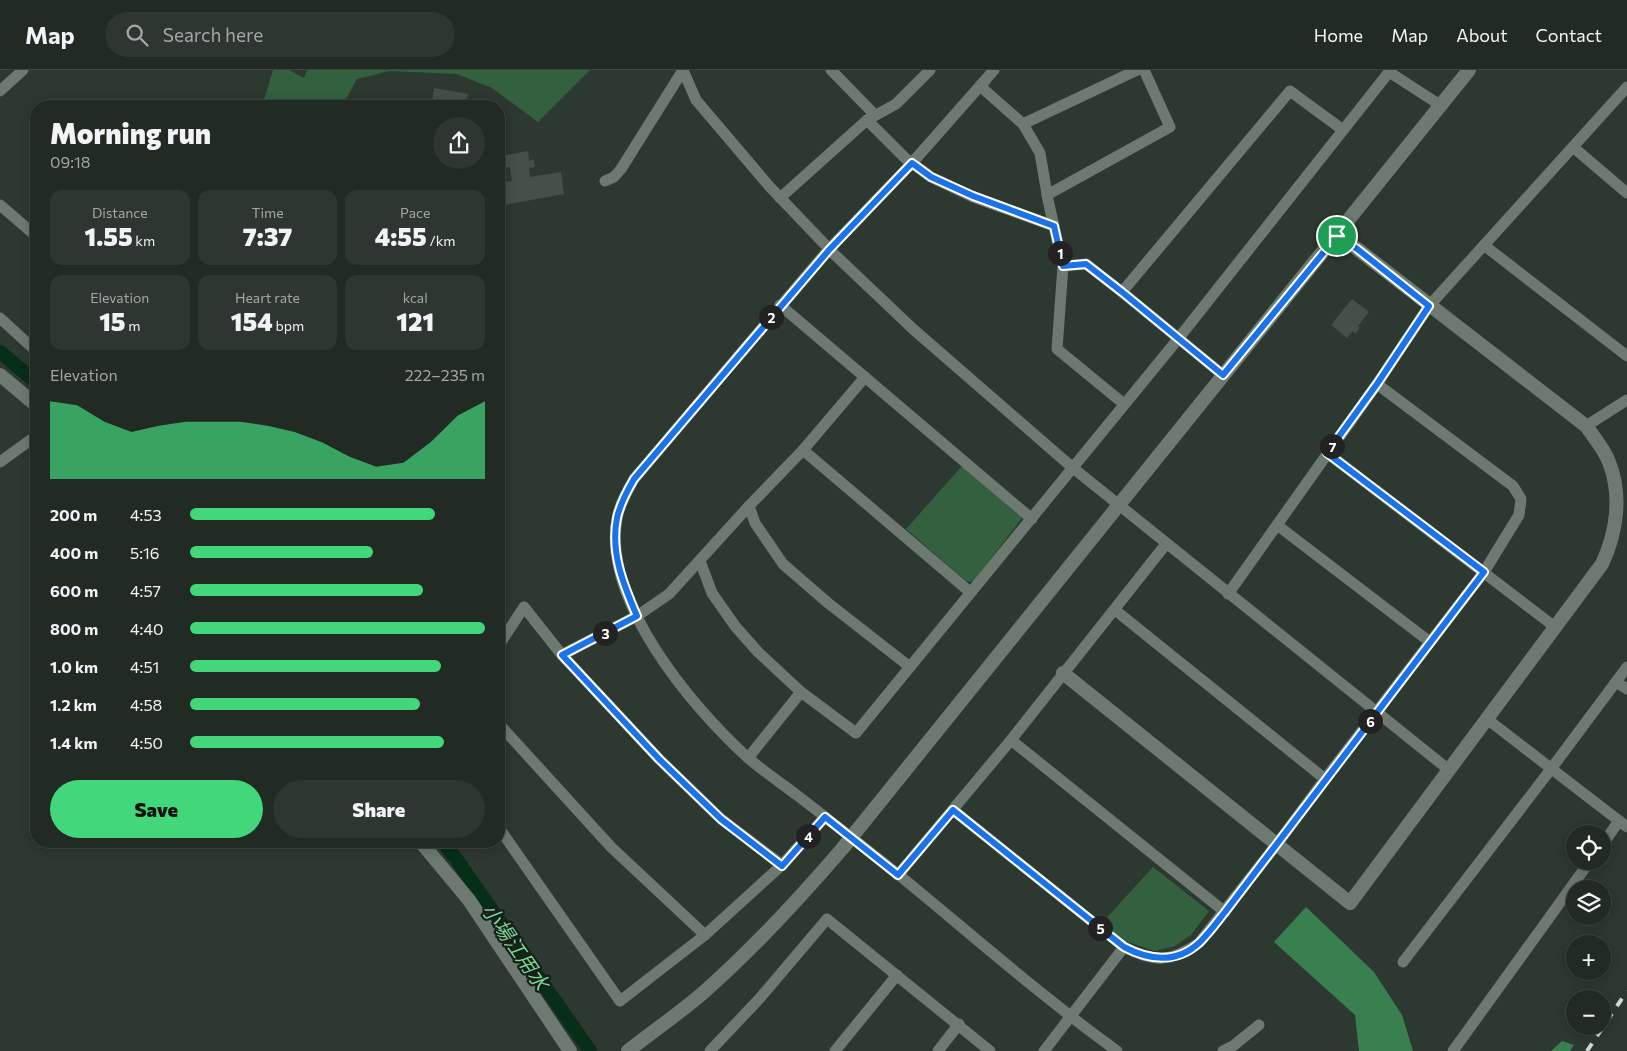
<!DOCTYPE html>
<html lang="en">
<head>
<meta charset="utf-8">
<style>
  :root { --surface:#222a24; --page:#2e3631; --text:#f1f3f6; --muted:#a2a7a6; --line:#3f4641; --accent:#43d77b }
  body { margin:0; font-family:Commissioner,"Noto Sans JP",sans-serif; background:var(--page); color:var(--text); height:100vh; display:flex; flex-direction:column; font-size:19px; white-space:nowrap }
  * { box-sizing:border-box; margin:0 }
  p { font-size:16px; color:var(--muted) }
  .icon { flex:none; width:28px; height:28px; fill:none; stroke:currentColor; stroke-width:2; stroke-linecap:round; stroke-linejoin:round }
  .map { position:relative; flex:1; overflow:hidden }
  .side { position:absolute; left:30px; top:30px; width:475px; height:748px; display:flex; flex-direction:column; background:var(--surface); border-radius:20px; box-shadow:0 2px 12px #0003,0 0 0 1px var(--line) }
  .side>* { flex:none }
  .tools { position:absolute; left:1566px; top:755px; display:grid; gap:10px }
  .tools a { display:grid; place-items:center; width:45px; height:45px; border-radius:50%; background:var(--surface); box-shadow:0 2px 12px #0003,0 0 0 1px var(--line); font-size:25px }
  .pin { position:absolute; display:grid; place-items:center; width:42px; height:42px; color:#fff; margin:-21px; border:2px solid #fff; border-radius:50%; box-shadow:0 1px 5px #0007 }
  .km { position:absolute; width:25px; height:25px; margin:-12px; border-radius:50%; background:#222; color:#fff; font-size:14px; line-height:25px; text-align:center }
  .round { display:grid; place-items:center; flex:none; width:52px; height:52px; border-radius:26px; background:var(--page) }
  .overview { display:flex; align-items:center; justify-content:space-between; height:85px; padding:0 20px }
  h1 { font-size:28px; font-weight:800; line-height:38px }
  .metrics { display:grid; grid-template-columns:repeat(3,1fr); gap:8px; height:85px; padding:5px 20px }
  .metrics div { display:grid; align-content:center; border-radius:12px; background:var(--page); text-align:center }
  .metrics b { font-size:25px; font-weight:800 }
  .metrics small { font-size:14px; font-weight:400 }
  .metrics p { font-size:14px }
  .chart { height:140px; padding:10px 20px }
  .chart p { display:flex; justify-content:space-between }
  .chart svg { width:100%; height:90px; margin-top:5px; fill:var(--accent); opacity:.7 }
  .primary-button { display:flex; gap:10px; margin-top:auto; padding:10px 20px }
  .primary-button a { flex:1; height:58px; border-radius:30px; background:var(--accent); color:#111; font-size:20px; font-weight:800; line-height:58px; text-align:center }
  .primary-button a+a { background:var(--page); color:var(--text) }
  ul { padding:0 20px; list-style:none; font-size:16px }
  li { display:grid; grid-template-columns:80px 60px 1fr; align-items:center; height:38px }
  li i { height:12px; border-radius:6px; background:var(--accent) }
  header { display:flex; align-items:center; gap:30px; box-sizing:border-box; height:70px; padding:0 25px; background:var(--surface); border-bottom:1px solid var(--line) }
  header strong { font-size:24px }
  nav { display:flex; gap:28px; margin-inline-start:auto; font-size:18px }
  .search { width:350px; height:45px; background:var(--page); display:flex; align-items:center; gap:12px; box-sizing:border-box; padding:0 18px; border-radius:28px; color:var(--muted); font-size:19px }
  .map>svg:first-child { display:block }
  .green { fill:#336140 }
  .forest { fill:#398050 }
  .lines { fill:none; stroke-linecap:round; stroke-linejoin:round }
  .canal { stroke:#072e16; stroke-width:14 }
  .building { fill:#455148 }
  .minor { stroke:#6e7a71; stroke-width:11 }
  .tertiary { stroke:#6e7a71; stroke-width:14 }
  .rail { stroke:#d1d9d2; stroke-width:4; stroke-dasharray:9 9; stroke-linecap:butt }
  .route-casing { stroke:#fff; stroke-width:10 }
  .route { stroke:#1a73e8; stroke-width:6 }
  .labels { text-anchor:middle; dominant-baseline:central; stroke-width:4.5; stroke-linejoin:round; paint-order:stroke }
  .water-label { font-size:20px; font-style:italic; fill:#77d994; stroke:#191e1a }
</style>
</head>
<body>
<header>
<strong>Map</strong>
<div class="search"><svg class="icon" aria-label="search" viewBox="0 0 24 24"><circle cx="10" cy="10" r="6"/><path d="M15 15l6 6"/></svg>Search here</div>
<nav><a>Home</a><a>Map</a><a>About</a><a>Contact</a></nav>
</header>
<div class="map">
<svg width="1627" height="981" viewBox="0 0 1627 981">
  <rect width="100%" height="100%" fill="#2d3830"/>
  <g class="green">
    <polygon points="273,0 289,0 304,8 307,0 590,0 538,52 492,18 457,4 389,1 357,9 342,36 268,36 264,30"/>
    <polygon points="962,396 1022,448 973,512 966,511 906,459"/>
    <polygon points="1153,797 1209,841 1191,865 1175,876 1155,881 1125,871 1101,854"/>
  </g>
  <g class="forest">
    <polygon points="1306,837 1374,902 1402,945 1413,981 1359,981 1355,945 1274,872"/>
    <polygon points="1562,971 1574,975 1570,981 1551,981"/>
  </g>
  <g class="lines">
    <g class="canal">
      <polyline points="0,282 36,312"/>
      <polyline points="442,771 457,790 590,981"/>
    </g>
  </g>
  <g class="building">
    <polygon points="434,18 468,24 465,36 450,36 432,33"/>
    <polygon points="528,81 529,91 534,89 535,97 529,98 530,107 561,102 564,124 499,136 499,113 512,111 510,97 503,98 502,86"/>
    <polygon points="1352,229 1369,242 1358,256 1360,258 1355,264 1353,261 1347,268 1331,255"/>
  </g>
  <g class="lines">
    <g class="minor">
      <polyline points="683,0 696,30 769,116 834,184 913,259 1073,398 1449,700"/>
      <polyline points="831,0 875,45"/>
      <path d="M994,0L912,93L829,179L634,409C627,422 619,435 617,449C602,530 691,636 747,687C763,701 781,713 798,726C832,752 865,778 899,805C971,864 1041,926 1117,981"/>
      <polyline points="985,11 980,16 1023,54 1040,83 1048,130 1063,196 1057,279 1124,334"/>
      <polyline points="0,21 23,0"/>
      <polyline points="867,50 905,88 931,107 973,127 1054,156"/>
      <polyline points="1023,54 1137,0"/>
      <polyline points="1573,77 1627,123"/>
      <polyline points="605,111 614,107 621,99 683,0"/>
      <polyline points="1047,125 1170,57 1144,0"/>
      <polyline points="780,128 867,50 896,34 930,0"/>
      <polyline points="0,135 36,166"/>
      <polyline points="1485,176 1627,286"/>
      <polyline points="1063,196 1086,194 1122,222 1223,305"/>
      <polyline points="1122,222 1290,21 1343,60"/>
      <polyline points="780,235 1032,449"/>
      <polyline points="0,248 36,281"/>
      <polyline points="1586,356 1627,330"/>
      <polyline points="803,380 970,522"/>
      <polyline points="1327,383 1555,557"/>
      <polyline points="0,392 36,366"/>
      <polyline points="749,436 755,453 783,494 828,533 910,597"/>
      <polyline points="1277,455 1430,572"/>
      <polyline points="700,491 712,523 735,556 758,582 801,622 856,663 1178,269 1389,2 1440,35"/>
      <polyline points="1228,524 1377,314 1429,236 1627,17"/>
      <polyline points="1115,540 1325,709"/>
      <polyline points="499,575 524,537 562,585 659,689 721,749 782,795"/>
      <polyline points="562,585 637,546 669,524 749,436 803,380 865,307"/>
      <polyline points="1616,612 1627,619"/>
      <polyline points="1487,649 1627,757"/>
      <polyline points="499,654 611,777 705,865"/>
      <polyline points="1011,670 1225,842"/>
      <polyline points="748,688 801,622"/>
      <path d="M953,740L1124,877C1154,893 1171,892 1199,873L1277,774L1325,709L1484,502L1519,445L1521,429L1513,416L1377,314"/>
      <polyline points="499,758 620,931 705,865 782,795 825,747"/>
      <polyline points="1602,775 1619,751"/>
      <polyline points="898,805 1011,670 1166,474"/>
      <polyline points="1403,892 1551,699 1627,597"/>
      <polyline points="710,981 760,928 827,849 990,981"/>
      <polyline points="835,981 897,905"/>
      <polyline points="938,981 959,954"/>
      <polyline points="1044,981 1124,877"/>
      <polyline points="1223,981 1233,976 1259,955"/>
      <polyline points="1453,981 1590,791"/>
    </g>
    <g class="tertiary">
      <polyline points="0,305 36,335"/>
      <path d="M1063,603L1350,833L1602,494C1617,462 1622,425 1609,392C1604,379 1594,367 1586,356L1356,178L1337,166"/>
      <polyline points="420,771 469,830 570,981"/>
      <path d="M628,981C653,961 680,943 704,922C754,878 799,829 842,779L1469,0"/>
    </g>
    <polyline class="rail" points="1587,981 1627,921"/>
  </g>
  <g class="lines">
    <g class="route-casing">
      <path id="route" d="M912,93L931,107L973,126L1054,156L1063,196L1086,194L1122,222L1223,305L1337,166L1356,178L1429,236L1377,314L1327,383L1484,502L1225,842C1217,852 1209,863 1200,872C1177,894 1149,890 1124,877L953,740L898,805L825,747L782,796L721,749L659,689L562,585L637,546C624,516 610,483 617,448C620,434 627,421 634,409L829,180Z"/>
    </g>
    <use href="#route" class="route"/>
  </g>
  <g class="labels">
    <g class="water-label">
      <text transform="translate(516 876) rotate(55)">小場江用水</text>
    </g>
  </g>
</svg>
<div class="tools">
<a><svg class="icon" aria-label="locate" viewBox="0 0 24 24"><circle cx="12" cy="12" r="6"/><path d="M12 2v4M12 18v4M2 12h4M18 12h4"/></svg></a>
<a><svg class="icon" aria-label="layers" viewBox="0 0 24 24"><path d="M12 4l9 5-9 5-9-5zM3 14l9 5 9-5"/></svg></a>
<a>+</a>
<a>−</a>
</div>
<div class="pin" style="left:1337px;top:166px;background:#1e9e55"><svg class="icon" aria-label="arrive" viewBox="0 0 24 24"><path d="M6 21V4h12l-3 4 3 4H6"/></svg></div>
<b class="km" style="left:1060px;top:183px">1</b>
<b class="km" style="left:771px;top:247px">2</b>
<b class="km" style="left:605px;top:563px">3</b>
<b class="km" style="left:808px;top:766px">4</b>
<b class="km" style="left:1100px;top:858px">5</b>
<b class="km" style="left:1370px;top:651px">6</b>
<b class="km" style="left:1332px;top:376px">7</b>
<section class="side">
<div class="overview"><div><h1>Morning run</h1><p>09:18</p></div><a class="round"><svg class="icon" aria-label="share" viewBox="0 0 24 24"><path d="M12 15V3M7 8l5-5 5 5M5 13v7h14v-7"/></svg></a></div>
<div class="metrics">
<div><p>Distance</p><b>1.55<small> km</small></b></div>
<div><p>Time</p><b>7:37</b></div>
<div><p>Pace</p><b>4:55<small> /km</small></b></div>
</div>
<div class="metrics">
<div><p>Elevation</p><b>15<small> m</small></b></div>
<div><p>Heart rate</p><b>154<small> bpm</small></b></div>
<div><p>kcal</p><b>121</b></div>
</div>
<div class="chart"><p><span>Elevation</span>222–235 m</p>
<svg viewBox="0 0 160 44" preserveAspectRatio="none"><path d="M0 44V6L10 8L20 16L30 21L40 18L50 16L60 16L70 16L80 18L90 21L100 26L110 33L120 38L130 36L140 26L150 13L160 6V44z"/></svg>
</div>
<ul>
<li><b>200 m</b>4:53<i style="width:83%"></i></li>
<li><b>400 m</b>5:16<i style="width:62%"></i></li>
<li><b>600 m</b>4:57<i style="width:79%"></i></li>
<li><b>800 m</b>4:40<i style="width:100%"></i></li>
<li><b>1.0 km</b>4:51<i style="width:85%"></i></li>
<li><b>1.2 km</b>4:58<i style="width:78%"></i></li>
<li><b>1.4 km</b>4:50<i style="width:86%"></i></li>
</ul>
<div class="primary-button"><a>Save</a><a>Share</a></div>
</section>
</div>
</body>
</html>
